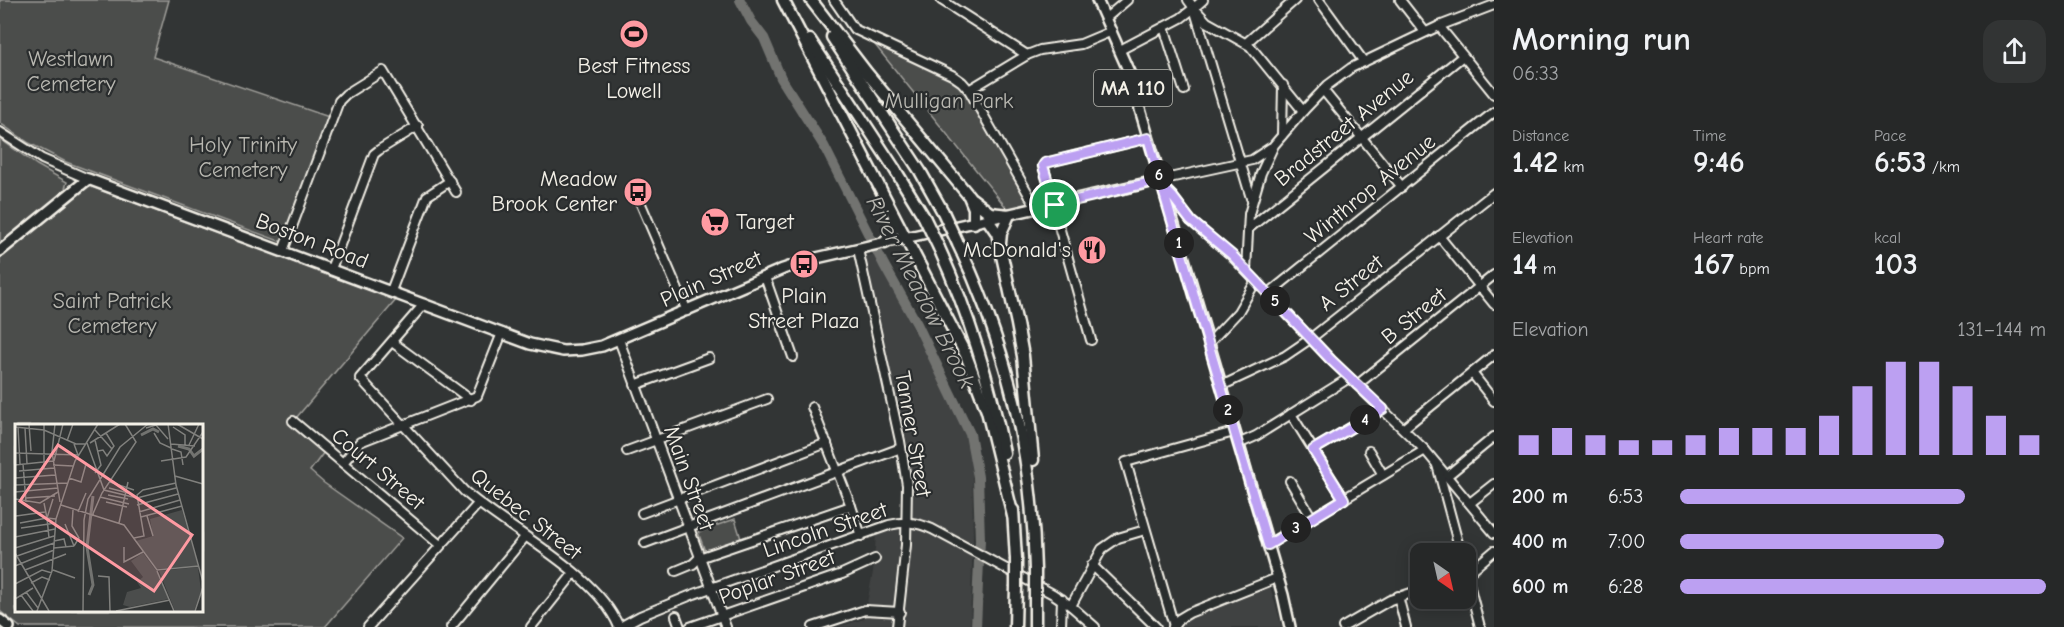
<!DOCTYPE html>
<html lang="en">
<head>
<meta charset="utf-8">
<style>
  :root { --surface:#262828; --page:#323434; --text:#f1f3f6; --muted:#a4a6a8; --line:#424445; --accent:#bca0f2 }
  body { margin:0; font-family:"Comic Neue",sans-serif; background:var(--page); color:var(--text); height:100vh; display:flex; flex-direction:column; font-size:22px; white-space:nowrap }
  * { box-sizing:border-box; margin:0 }
  p { font-size:20px; color:var(--muted) }
  .icon { flex:none; width:33px; height:33px; fill:none; stroke:currentColor; stroke-width:2; stroke-linecap:round; stroke-linejoin:round }
  .map { position:relative; flex:1; overflow:hidden }
  .drawer { display:flex; flex-direction:column; background:var(--surface); width:570px }
  .drawer>* { flex:none }
  .needle { width:39px; rotate:146deg }
  .fabs { position:absolute; left:1410px; top:543px; display:grid; gap:12px }
  .fabs a { display:grid; place-items:center; width:66px; height:66px; border-radius:12px; background:var(--surface); box-shadow:0 3px 15px #0003,0 0 0 2px var(--line); font-size:30px }
  .pin { position:absolute; display:grid; place-items:center; width:51px; height:51px; color:#fff; margin:-26px; border:3px solid #fff; border-radius:50%; box-shadow:0 2px 6px #0007 }
  .km { position:absolute; width:30px; height:30px; margin:-15px; border-radius:50%; background:#222; color:#fff; font-size:16px; line-height:30px; text-align:center }
  .round { display:grid; place-items:center; flex:none; width:63px; height:63px; border-radius:18px; background:var(--page) }
  .overview { display:flex; align-items:center; justify-content:space-between; height:102px; padding:0 18px }
  h1 { font-size:33px; font-weight:700; line-height:45px }
  .metrics { display:grid; grid-template-columns:repeat(3,1fr); gap:9px; height:102px; padding:6px 18px }
  .metrics div { display:grid; align-content:center }
  .metrics b { font-size:30px; font-weight:700 }
  .metrics small { font-size:16px; font-weight:400 }
  .metrics p { font-size:16px }
  .chart { height:168px; padding:12px 18px }
  .chart p { display:flex; justify-content:space-between }
  .chart svg { width:100%; height:108px; margin-top:6px; stroke:var(--accent); stroke-width:6 }
  ul { padding:0 18px; list-style:none; font-size:20px }
  li { display:grid; grid-template-columns:96px 72px 1fr; align-items:center; height:45px }
  li i { height:15px; border-radius:8px; background:var(--accent) }
  main { display:flex; flex:1; min-height:0 }
  .map>svg:first-child { display:block }
  .built { fill:#404242 }
  .green { fill:#4b4d4c; stroke:#a09f9a; stroke-width:1.5; fill-rule:evenodd }
  .lines { fill:none; stroke-linecap:round; stroke-linejoin:round }
  .river { stroke:#727370; stroke-width:10 }
  .minor-casing { stroke:#f4f1e8; stroke-width:12 }
  .major-casing { stroke:#f4f1e8; stroke-width:14 }
  .highway-casing { stroke:#f4f1e8; stroke-width:15 }
  .minor { stroke:#2a2d2e; stroke-width:8 }
  .major { stroke:#2a2d2e; stroke-width:9 }
  .highway { stroke:#2a2d2e; stroke-width:10 }
  .highway-bridge-casing { stroke:#f4f1e8; stroke-width:15; stroke-linecap:butt }
  .highway-bridge { stroke:#2a2d2e; stroke-width:10 }
  .route-casing { stroke:#fff; stroke-width:12 }
  .route { stroke:#bca0f2; stroke-width:8 }
  .labels { text-anchor:middle; dominant-baseline:central; stroke-width:4.5; stroke-linejoin:round; paint-order:stroke }
  .shield { fill:#2a2d2e; stroke:#b7b6b0; stroke-width:1.5 }
  .shield-label { font-size:21px; font-weight:bold; fill:#f4f1e8 }
  .park-label { font-size:22px; fill:#b9b8b1; stroke:#2a2d2e }
  .poi-label { font-size:22px; fill:#f4f1e8; stroke:#2a2d2e }
  .street-label { font-size:22px; fill:#f4f1e8; stroke:#2a2d2e }
  .water-label { font-size:24px; font-style:italic; fill:#b3b2ac; stroke:#2a2d2e }
  .inset-river { fill:none; stroke:#727370; stroke-width:3 }
  .inset-road { fill:none; stroke:#80807d; stroke-width:1.5 }
  .view { fill:#ff9aa2; fill-opacity:0.15; stroke:#ff9aa2; stroke-width:3 }
  .inset-edge { fill:none; stroke:#f4f1e8; stroke-width:3 }
</style>
</head>
<body>
<main>
<div class="map">
<svg width="1494" height="627" viewBox="0 0 1494 627">
  <rect width="100%" height="100%" fill="#323535"/>
  <filter id="ink" filterUnits="userSpaceOnUse"><feTurbulence type="fractalNoise" baseFrequency=".0167" numOctaves="2"/><feDisplacementMap in="SourceGraphic" scale="12" xChannelSelector="R" yChannelSelector="G"/><feConvolveMatrix kernelMatrix="1 2 1 2 8 2 1 2 1" color-interpolation-filters="sRGB"/></filter>
  <g filter="url(#ink)">
    <g class="built">
      <polygon points="875,255 959,417 972,455 973,538 970,627 838,627 864,619 873,572 876,536 901,517 908,446 863,256"/>
      <polygon points="1270,586 1282,627 1179,627 1185,619"/>
    </g>
    <g class="green">
      <polygon points="0,0 169,0 153,57 329,117 282,242 66,162 29,143 0,123"/>
      <polygon points="867,35 962,82 1037,209 1009,211"/>
      <polygon points="0,139 37,165 67,182 64,192 0,244"/>
      <path d="M89,186L396,300L291,424L324,452L310,471L324,483L402,538L325,627H20L0,611V258ZM16,426H201V610H16Z"/>
      <polygon points="735,519 742,542 706,554 698,532"/>
    </g>
    <g class="lines">
      <polyline class="river" points="740,0 751,21 764,38 781,78 824,146 884,265 917,324 970,434 978,477 980,540 976,627"/>
      <g class="minor-casing">
        <g id="minor">
          <polyline points="834,0 854,29 952,75 962,82 969,90 1037,209"/>
          <polyline points="941,0 1027,55"/>
          <polyline points="1188,0 1194,8 1251,198"/>
          <polyline points="1319,0 1364,62"/>
          <polyline points="1400,0 1425,32"/>
          <polyline points="1194,8 1203,0"/>
          <polyline points="1106,18 1127,0"/>
          <polyline points="1439,26 1494,94"/>
          <polyline points="1164,27 1184,90"/>
          <polyline points="1246,43 1295,0"/>
          <polyline points="1120,50 1181,18 1194,8 1207,22 1250,46 1303,111"/>
          <polyline points="969,90 1027,55 1040,50 1081,44 1112,31"/>
          <polyline points="1323,90 1402,187"/>
          <polyline points="0,132 42,159 88,179"/>
          <polyline points="1282,135 1283,85"/>
          <polyline points="1160,180 1252,160 1270,148"/>
          <polyline points="1163,187 1172,196 1191,221 1231,255 1331,360 1425,450 1494,533"/>
          <polyline points="635,190 687,311"/>
          <polyline points="1053,205 1091,340"/>
          <polyline points="1055,205 1043,166 1045,163 1148,138"/>
          <polyline points="1248,229 1463,56"/>
          <polyline points="1439,236 1494,304"/>
          <polyline points="858,249 900,441 907,485 906,545 897,627"/>
          <polyline points="283,251 339,101 346,94 383,71 456,192"/>
          <polyline points="331,269 374,154 379,150 418,126"/>
          <polyline points="1246,270 1249,214 1261,173 1274,145 1303,111 1328,85 1351,68 1439,26 1494,5"/>
          <polyline points="765,277 793,357"/>
          <polyline points="391,291 427,196 450,181"/>
          <polyline points="1268,294 1494,112"/>
          <path d="M424,304L360,378L464,491C508,530 596,572 619,627"/>
          <polyline points="619,340 726,627"/>
          <polyline points="392,342 471,400"/>
          <polyline points="1208,344 1238,312 1256,281"/>
          <polyline points="1472,373 1494,401"/>
          <polyline points="635,385 709,358"/>
          <polyline points="1357,385 1494,275"/>
          <polyline points="1221,386 1285,356 1310,339 1494,193"/>
          <polyline points="812,407 851,506 861,536"/>
          <polyline points="1291,414 1344,499"/>
          <polyline points="293,421 440,545"/>
          <polyline points="1404,428 1494,355"/>
          <polyline points="1238,444 1256,436 1349,378"/>
          <polyline points="1313,450 1383,409"/>
          <polyline points="627,451 767,399"/>
          <polyline points="1369,451 1383,475"/>
          <polyline points="343,463 360,442 365,440 477,396 502,333"/>
          <polyline points="1437,465 1461,554"/>
          <polyline points="1448,475 1494,437"/>
          <polyline points="1290,481 1312,518"/>
          <polyline points="1470,503 1494,484"/>
          <polyline points="642,513 827,443"/>
          <polyline points="645,543 901,448"/>
          <polyline points="1267,545 1425,450"/>
          <polyline points="1092,565 1156,627"/>
          <polyline points="676,571 693,564 699,558 851,506"/>
          <polyline points="1466,572 1480,627"/>
          <polyline points="1466,575 1494,551"/>
          <polyline points="1398,596 1406,627"/>
          <polyline points="1071,606 1102,549 1118,538 1145,530"/>
          <polyline points="676,616 680,627"/>
          <polyline points="1174,626 1126,462 1234,432"/>
          <polyline points="368,627 478,504"/>
          <polyline points="451,627 525,537"/>
          <polyline points="531,627 574,573"/>
          <path d="M620,627L640,616L694,594L889,525C906,521 916,522 932,529L1053,594L1071,606L1095,627"/>
          <polyline points="690,627 842,574 875,559"/>
          <polyline points="813,627 865,610 900,612"/>
          <polyline points="1061,627 1062,599"/>
          <polyline points="1173,627 1179,619 1189,613 1277,578"/>
          <polyline points="1343,627 1390,600 1420,590"/>
        </g>
      </g>
      <g class="major-casing">
        <g id="major">
          <polyline points="1097,0 1129,72 1283,595 1290,627"/>
          <polyline points="0,251 88,179 530,344 563,351 582,350 602,346 783,269 812,259 1160,180"/>
          <polyline points="0,620 9,627"/>
        </g>
      </g>
      <g class="highway-casing">
        <g id="highway">
          <polyline points="783,0 966,355 987,411 1013,516"/>
          <polyline points="811,0 867,73 969,196 974,208 974,223"/>
          <polyline points="832,37 920,171 943,212"/>
          <polyline points="810,40 894,168 924,217"/>
          <polyline points="972,199 990,213 1009,215 1001,233 1000,243"/>
          <polyline points="988,220 997,233 1017,324 1023,356 1033,460"/>
          <polyline points="885,243 895,226 894,216"/>
          <path d="M958,244C1007,346 1033,457 1035,570"/>
          <path d="M939,248C969,314 990,382 1004,453"/>
          <polyline points="1013,510 1016,559"/>
          <polyline points="1015,627 1016,587"/>
          <polyline points="1035,627 1035,597"/>
        </g>
      </g>
      <use href="#minor" class="minor"/>
      <use href="#major" class="major"/>
      <use href="#highway" class="highway"/>
      <g class="highway-bridge-casing">
        <g id="highway-bridge">
          <polyline points="943,212 958,244"/>
          <polyline points="924,217 939,248"/>
          <polyline points="1016,559 1016,587"/>
          <polyline points="1035,597 1035,570"/>
        </g>
      </g>
      <use href="#highway-bridge" class="highway-bridge"/>
    </g>
  </g>
  <g class="lines" filter="url(#ink)">
    <g class="route-casing">
      <polyline id="route" points="1055,205 1160,180 1268,545 1344,499 1313,450 1383,409 1331,360 1232,255 1191,221 1172,196 1162,186 1148,138 1045,163 1043,166 1055,205"/>
    </g>
    <use href="#route" class="route"/>
  </g>
  <defs>
    <g id="stadium-disc" transform="scale(1.5)"><circle r="9.5" fill="#ff9aa2" stroke="#2a2d2e"/><path d="M0-5a6.5 5 0 1 0 0 10a6.5 5 0 1 0 0-10ZM-3.5-1.8h7v3.6h-7Z" fill="#111"/></g>
    <g id="bus-disc" transform="scale(1.5)"><circle r="9.5" fill="#ff9aa2" stroke="#2a2d2e"/><path d="M-5-6H5V4H4V6H2V4H-2V6H-4V4H-5ZM-3.5-4V0h7V-4ZM-3.5 1.2v1.5H-2V1.2ZM2 1.2v1.5H3.5V1.2Z" fill="#111"/></g>
    <g id="supermarket-disc" transform="scale(1.5)"><circle r="9.5" fill="#ff9aa2" stroke="#2a2d2e"/><path d="M-6-5.5h2.5l.6 2H6L4.5 2H-2.5L-4.4-4H-6ZM-1.5 3.2a1.3 1.3 0 1 0 .1 0ZM3 3.2a1.3 1.3 0 1 0 .1 0Z" fill="#111"/></g>
    <g id="restaurant-disc" transform="scale(1.5)"><circle r="9.5" fill="#ff9aa2" stroke="#2a2d2e"/><path d="M-5-6h1v4h1v-4h1v4h1v-4h1v5L-1.5 .5V6h-2V.5L-5-1ZM5-6V6H3V1.5H1.5Q1.5-4 5-6Z" fill="#111"/></g>
  </defs>
  <g fill-rule="evenodd">
    <use href="#stadium-disc" x="634" y="34"/>
    <use href="#bus-disc" x="638" y="192"/>
    <use href="#supermarket-disc" x="715" y="222"/>
    <use href="#restaurant-disc" x="1092" y="250"/>
    <use href="#bus-disc" x="804" y="264"/>
  </g>
  <g class="labels">
    <rect class="shield" x="1094" y="70" width="78" height="36" rx="4.5"/>
    <g class="shield-label">
      <text x="1133" y="88">MA 110</text>
    </g>
    <g class="park-label">
      <text x="71" y="59">Westlawn<tspan x="71" dy="25">Cemetery</tspan></text>
      <text x="949" y="101">Mulligan Park</text>
      <text x="243" y="145">Holy Trinity<tspan x="243" dy="25">Cemetery</tspan></text>
      <text x="112" y="301">Saint Patrick<tspan x="112" dy="25">Cemetery</tspan></text>
    </g>
    <g class="poi-label">
      <text x="634" y="66">Best Fitness<tspan x="634" dy="25">Lowell</tspan></text>
      <text x="617" y="179" text-anchor="end">Meadow<tspan x="617" dy="25">Brook Center</tspan></text>
      <text x="736" y="222" text-anchor="start">Target</text>
      <text x="1071" y="250" text-anchor="end">McDonald's</text>
      <text x="804" y="296">Plain<tspan x="804" dy="25">Street Plaza</tspan></text>
    </g>
    <g class="street-label">
      <text transform="translate(1344 128) rotate(-39)">Bradstreet Avenue</text>
      <text transform="translate(1370 189) rotate(-39)">Winthrop Avenue</text>
      <text transform="translate(312 241) rotate(21)">Boston Road</text>
      <text transform="translate(711 279) rotate(-24)">Plain Street</text>
      <text transform="translate(1351 283) rotate(-39)">A Street</text>
      <text transform="translate(1414 316) rotate(-39)">B Street</text>
      <text transform="translate(913 434) rotate(80)">Tanner Street</text>
      <text transform="translate(378 469) rotate(40)">Court Street</text>
      <text transform="translate(689 478) rotate(70)">Main Street</text>
      <text transform="translate(526 514) rotate(38)">Quebec Street</text>
      <text transform="translate(825 530) rotate(-19)">Lincoln Street</text>
      <text transform="translate(777 577) rotate(-20)">Poplar Street</text>
    </g>
    <g class="water-label">
      <text transform="translate(921 292) rotate(63)">River Meadow Brook</text>
    </g>
  </g>
  <g transform="translate(15 424)">
    <rect width="188" height="188" fill="#323535"/>
    <path d="M167,86L183,142L142,145L121,117L138,112L135,95ZM128,129L143,149L154,175L115,183L108,181L112,168L126,164L122,158L128,153L116,137ZM183,143L186,167L179,187H160L144,147Z" fill="#4b4d4c"/>
    <path class="inset-river" d="M126,11L138,5L144,8M163,22L174,25L179,32L188,25M74,171L78,161L72,123L78,72"/>
    <path class="inset-road" d="M14,0L16,27M29,0V45M40,0L37,28L45,78M153,0L161,61L188,158M162,0L188,15M0,3L29,6L61,20H70M3,3L5,40M158,3L170,11V21M10,4L12,40M131,4L141,1L153,15M80,6L97,25M139,9L145,19L156,24M80,16L86,41L80,49M52,17L58,0M72,19L89,66L122,74L161,64M75,19L105,0M156,20L180,22M174,21L184,0M157,25L166,28L168,41M83,27L88,26L92,32L99,22L91,9M0,29L63,31L59,20M39,37L48,0M146,37L171,33L188,8M8,40L11,78M0,41L38,37M38,41L58,42M4,47L39,44M160,52L188,60M0,54L40,51M54,54L66,58L71,40M95,58L119,66M0,61L53,59M94,64L117,70M0,68L43,64M93,71L113,75M85,73L114,80M11,74L40,72M0,75L25,79L43,68M91,78L112,83M29,79L32,94L41,95M46,81L109,101L142,146L184,142M122,81L163,70M58,86L57,102L64,114L59,122M63,88L71,69M124,88L165,76M1,92L30,88M77,92L87,69L121,18L110,0M132,92L138,112M126,93L167,82M5,99L32,94M104,99L113,58M50,100L59,122M6,104L41,99M0,113L40,105M34,114L32,94L38,75M119,114L129,112L122,71L128,66L161,59M39,117L49,115L51,123M109,123V138L128,128M0,124L39,112M39,124L59,122M0,129L34,187M2,132L39,119M0,142L39,126M10,146L51,130M38,146L60,154M142,147L159,187M83,152L94,153L95,187M16,159L27,153L35,156M0,160L27,146L37,149M11,168L23,184M6,171L18,187M0,175L18,164M22,187L37,147L41,95L60,37L83,0M68,187L69,96L73,75L105,23L133,0M101,187L155,176M180,187L188,163"/>
    <path class="view" d="M43,21L177,111L139,167L5,77Z"/>
    <rect width="188" height="188" class="inset-edge"/>
  </g>
</svg>
<div class="fabs">
<a><svg class="needle" viewBox="-14 -14 28 28"><path d="M0-13l5 13h-10z" fill="#e53935"/><path d="M0 13l5-13h-10z" fill="#a4a6a8"/></svg></a>
</div>
<div class="pin" style="left:1055px;top:205px;background:#1e9e55"><svg class="icon" aria-label="arrive" viewBox="0 0 24 24"><path d="M6 21V4h12l-3 4 3 4H6"/></svg></div>
<b class="km" style="left:1179px;top:243px">1</b>
<b class="km" style="left:1228px;top:410px">2</b>
<b class="km" style="left:1296px;top:528px">3</b>
<b class="km" style="left:1365px;top:420px">4</b>
<b class="km" style="left:1275px;top:301px">5</b>
<b class="km" style="left:1159px;top:175px">6</b>
</div>
<section class="drawer">
<div class="overview"><div><h1>Morning run</h1><p>06:33</p></div><a class="round"><svg class="icon" aria-label="share" viewBox="0 0 24 24"><path d="M12 15V3M7 8l5-5 5 5M5 13v7h14v-7"/></svg></a></div>
<div class="metrics">
<div><p>Distance</p><b>1.42<small> km</small></b></div>
<div><p>Time</p><b>9:46</b></div>
<div><p>Pace</p><b>6:53<small> /km</small></b></div>
</div>
<div class="metrics">
<div><p>Elevation</p><b>14<small> m</small></b></div>
<div><p>Heart rate</p><b>167<small> bpm</small></b></div>
<div><p>kcal</p><b>103</b></div>
</div>
<div class="chart"><p><span>Elevation</span>131–144 m</p>
<svg viewBox="0 0 160 44" preserveAspectRatio="none"><path d="M5 44V36M15 44V33M25 44V36M35 44V38M45 44V38M55 44V36M65 44V33M75 44V33M85 44V33M95 44V28M105 44V16M115 44V6M125 44V6M135 44V16M145 44V28M155 44V36"/></svg>
</div>
<ul>
<li><b>200 m</b>6:53<i style="width:78%"></i></li>
<li><b>400 m</b>7:00<i style="width:72%"></i></li>
<li><b>600 m</b>6:28<i style="width:100%"></i></li>
</ul>
</section>
</main>
</body>
</html>
